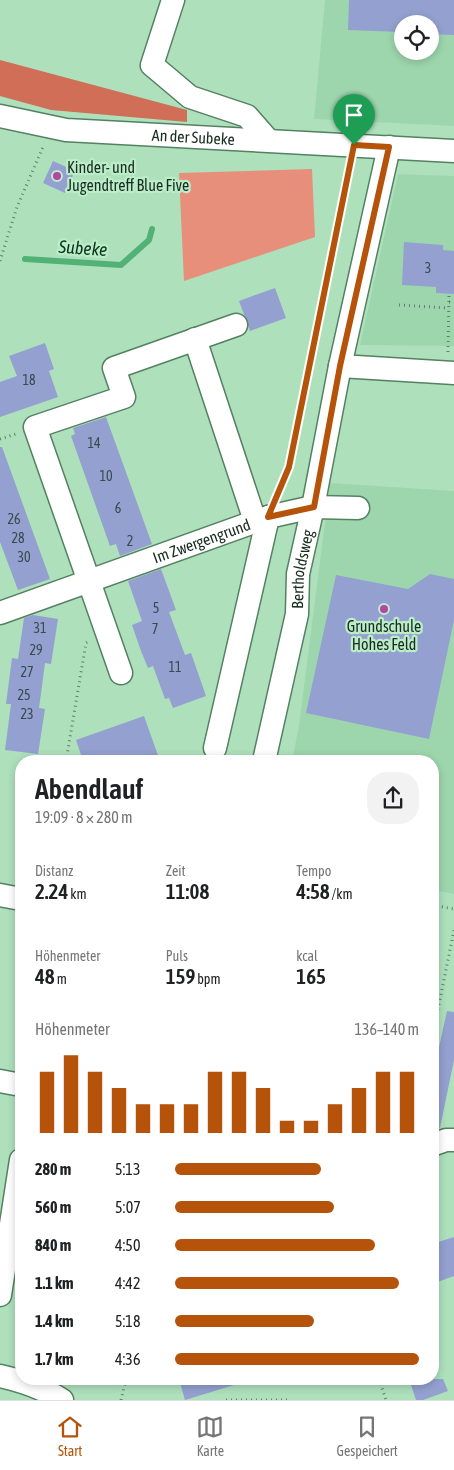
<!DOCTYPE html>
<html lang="de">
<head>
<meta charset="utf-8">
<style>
  :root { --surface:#fff; --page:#f2f2f2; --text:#202124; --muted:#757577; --line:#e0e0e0; --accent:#b45309 }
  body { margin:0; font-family:"Asap Condensed",sans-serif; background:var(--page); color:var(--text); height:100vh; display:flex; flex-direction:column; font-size:19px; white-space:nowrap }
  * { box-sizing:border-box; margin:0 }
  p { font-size:16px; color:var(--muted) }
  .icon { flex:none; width:28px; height:28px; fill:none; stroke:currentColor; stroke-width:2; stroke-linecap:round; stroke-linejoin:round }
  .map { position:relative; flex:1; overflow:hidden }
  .sheet { position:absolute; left:15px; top:755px; width:424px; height:630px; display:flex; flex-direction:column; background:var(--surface); border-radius:20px; box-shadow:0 2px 8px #0003 }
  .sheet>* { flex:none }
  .buttons { position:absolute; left:394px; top:15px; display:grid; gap:10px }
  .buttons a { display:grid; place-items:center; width:45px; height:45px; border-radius:50%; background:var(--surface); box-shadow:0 2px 8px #0003; font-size:25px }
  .pin { position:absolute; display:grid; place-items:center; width:42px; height:42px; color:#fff; margin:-51px -21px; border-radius:50% 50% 50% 0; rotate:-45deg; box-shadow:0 0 5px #0007 }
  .pin .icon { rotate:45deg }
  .round { display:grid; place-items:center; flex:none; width:52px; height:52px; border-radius:20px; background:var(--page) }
  .overview { display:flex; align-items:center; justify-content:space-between; height:85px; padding:0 20px }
  h1 { font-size:28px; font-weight:600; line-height:38px }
  .figures { display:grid; grid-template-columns:repeat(3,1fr); gap:8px; height:85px; padding:5px 20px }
  .figures div { display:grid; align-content:center }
  .figures b { font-size:21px; font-weight:600 }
  .figures small { font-size:14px; font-weight:400 }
  .figures p { font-size:14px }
  .chart { height:140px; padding:10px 20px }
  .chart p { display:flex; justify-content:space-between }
  .chart svg { width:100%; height:90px; margin-top:5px; stroke:var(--accent); stroke-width:6 }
  ul { padding:0 20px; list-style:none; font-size:16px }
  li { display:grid; grid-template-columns:80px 60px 1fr; align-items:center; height:38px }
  li i { height:12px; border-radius:6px; background:var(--accent) }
  .tab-bar { display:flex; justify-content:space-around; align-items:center; height:70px; border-top:1px solid var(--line); background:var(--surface); font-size:14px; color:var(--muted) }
  .tab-bar a { display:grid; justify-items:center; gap:2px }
  .tab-bar .selected { color:var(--accent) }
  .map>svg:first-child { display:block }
  .built { fill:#9dd6ad; fill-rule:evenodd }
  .green { fill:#e78f7b }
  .forest { fill:#d06e58 }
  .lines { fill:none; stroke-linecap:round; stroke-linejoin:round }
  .stream { stroke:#52b275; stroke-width:6 }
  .building { fill:#94a0d0 }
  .minor-casing { stroke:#538161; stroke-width:25 }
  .path { stroke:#5f8169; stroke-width:3; stroke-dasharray:1 4; stroke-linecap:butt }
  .minor { stroke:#fff; stroke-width:22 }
  .route-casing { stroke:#fff; stroke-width:10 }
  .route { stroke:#b45309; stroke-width:6 }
  .poi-dot { fill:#b345a4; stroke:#bbedc9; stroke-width:2 }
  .labels { text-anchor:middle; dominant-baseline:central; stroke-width:4.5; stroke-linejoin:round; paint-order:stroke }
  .number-label { font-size:14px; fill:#384a4c }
  .street-label { font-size:16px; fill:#1a2d20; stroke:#bbedc9 }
  .poi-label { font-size:16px; fill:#1a2d20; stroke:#bbedc9; text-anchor:start }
  .water-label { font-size:18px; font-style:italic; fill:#0c351c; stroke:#bbedc9 }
</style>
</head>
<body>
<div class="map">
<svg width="454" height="1400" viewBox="0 0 454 1400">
  <rect width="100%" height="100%" fill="#aee0bc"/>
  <g class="built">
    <path d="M325,0H454V126L314,119ZM402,24H430V51H402Z"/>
    <polygon points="398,174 454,176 454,346 360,345"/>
    <polygon points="330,483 454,491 454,894 433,890 432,761 292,761 299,726"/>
  </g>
  <polygon class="green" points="312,169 315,237 184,281 179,173"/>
  <polygon class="forest" points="0,60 187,110 187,122 51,110 0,96"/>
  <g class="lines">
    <polyline class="stream" points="25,259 121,265 149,240 152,229"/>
  </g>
  <g class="building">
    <polygon points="349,0 454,0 454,35 430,34 430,24 402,24 402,32 348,30"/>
    <polygon points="53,161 75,171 65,193 43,183"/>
    <polygon points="404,242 443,245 443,250 454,251 454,294 436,293 436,287 402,285"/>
    <polygon points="275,288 286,318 250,331 239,301"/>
    <polygon points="45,343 54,369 49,371 58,397 0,417 0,382 17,376 9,356"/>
    <polygon points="106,417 152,544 120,556 116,544 110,546 71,436 75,434 73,428"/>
    <polygon points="0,447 2,447 50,579 18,590 0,542"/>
    <polygon points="161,569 176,610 169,612 185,655 191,653 206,696 173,708 169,698 165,699 153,666 148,668 141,651 132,625 142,621 128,581"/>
    <polygon points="430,574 454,579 454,620 429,739 306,713 336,575 408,589"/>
    <polygon points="33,615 58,619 51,664 45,663 42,686 39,708 45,709 38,754 5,750 11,704 6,704 12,658 18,659 24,618"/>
    <polygon points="144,716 160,761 83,761 76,740"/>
    <polygon points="447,1011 454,1012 454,1060 440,1128 438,1129 432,1128 432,1079"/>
    <polygon points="454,1237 454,1276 432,1284 432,1244"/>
    <polygon points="179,1379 244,1379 244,1382 185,1400"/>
    <polygon points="409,1379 443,1379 448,1391 423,1400 416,1400"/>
  </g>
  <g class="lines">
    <g class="minor-casing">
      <g id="minor">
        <polyline points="173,0 152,65 190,97 247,116 268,140"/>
        <path id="s1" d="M0,116L66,130L454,151"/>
        <polyline points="195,339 255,521"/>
        <polyline points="340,366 454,373"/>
        <path id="s2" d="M0,613L268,517L313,507L358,508"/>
        <polyline points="121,673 35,427 124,397 114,368 236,325"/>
        <polyline points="215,748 268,517"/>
        <path id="s3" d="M264,761L297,614L298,574L313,507L340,366L389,147"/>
        <polyline points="0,895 21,899"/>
        <polyline points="0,1081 21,1085"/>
        <polyline points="432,1145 446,1140 454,1140"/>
        <polyline points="0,1295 21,1160"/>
        <path d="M0,1376C22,1381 43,1388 62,1400"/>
      </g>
    </g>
    <g class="path">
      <polyline points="0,261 17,207 43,147"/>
      <polyline points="449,302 454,302"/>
      <polyline points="399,305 449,308"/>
      <polyline points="448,352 449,296"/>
      <polyline points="0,439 16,434"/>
      <polyline points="278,493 289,467 350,165"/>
      <polyline points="66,761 86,643 89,641"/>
      <polyline points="432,905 454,909"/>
      <polyline points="432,1039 454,930"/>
      <polyline points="379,1379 386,1400"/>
      <polyline points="121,1400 126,1379"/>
      <polyline points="226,1400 289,1400"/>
    </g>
    <use href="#minor" class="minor"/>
  </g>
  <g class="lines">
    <g class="route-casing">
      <polygon id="route" points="354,145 389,147 340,366 314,507 268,517 289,467"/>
    </g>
    <use href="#route" class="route"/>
  </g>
  <g class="poi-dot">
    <circle cx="57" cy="176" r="5"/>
    <circle cx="384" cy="609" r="5"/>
  </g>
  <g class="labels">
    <g class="number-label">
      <text x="428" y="268">3</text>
      <text x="29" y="380">18</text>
      <text x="94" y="443">14</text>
      <text x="106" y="476">10</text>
      <text x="118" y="508">6</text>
      <text x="14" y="519">26</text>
      <text x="18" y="538">28</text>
      <text x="130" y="541">2</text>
      <text x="24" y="557">30</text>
      <text x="156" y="608">5</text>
      <text x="40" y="628">31</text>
      <text x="155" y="629">7</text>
      <text x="36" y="650">29</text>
      <text x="175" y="667">11</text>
      <text x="27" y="672">27</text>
      <text x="24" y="695">25</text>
      <text x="27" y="714">23</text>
    </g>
    <g class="street-label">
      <text stroke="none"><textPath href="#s1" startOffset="195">An der Subeke</textPath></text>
      <text stroke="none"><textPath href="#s2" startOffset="214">Im Zwergengrund</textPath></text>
      <text stroke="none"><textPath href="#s3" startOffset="196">Bertholdsweg</textPath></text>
    </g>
    <g class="poi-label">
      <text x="67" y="167">Kinder- und<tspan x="67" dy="18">Jugendtreff Blue Five</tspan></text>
      <text x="384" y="626" text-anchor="middle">Grundschule<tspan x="384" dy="18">Hohes Feld</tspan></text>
    </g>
    <g class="water-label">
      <text transform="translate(83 248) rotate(4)">Subeke</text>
    </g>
  </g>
</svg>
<div class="buttons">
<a><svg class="icon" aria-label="locate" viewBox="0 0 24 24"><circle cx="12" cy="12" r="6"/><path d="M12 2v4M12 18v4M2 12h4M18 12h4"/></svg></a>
</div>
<div class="pin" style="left:354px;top:145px;background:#1e9e55"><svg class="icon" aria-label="arrive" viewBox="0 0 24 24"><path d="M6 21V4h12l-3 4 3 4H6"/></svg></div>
<section class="sheet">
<div class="overview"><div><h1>Abendlauf</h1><p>19:09 · 8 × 280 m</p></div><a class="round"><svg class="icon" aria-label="share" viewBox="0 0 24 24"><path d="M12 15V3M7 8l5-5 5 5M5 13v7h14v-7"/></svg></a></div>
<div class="figures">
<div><p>Distanz</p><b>2.24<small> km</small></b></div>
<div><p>Zeit</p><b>11:08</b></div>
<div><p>Tempo</p><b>4:58<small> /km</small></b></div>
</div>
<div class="figures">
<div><p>Höhenmeter</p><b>48<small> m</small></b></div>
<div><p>Puls</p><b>159<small> bpm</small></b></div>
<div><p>kcal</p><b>165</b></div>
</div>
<div class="chart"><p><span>Höhenmeter</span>136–140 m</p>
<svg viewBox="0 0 160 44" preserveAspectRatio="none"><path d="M5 44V14M15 44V6M25 44V14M35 44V22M45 44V30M55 44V30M65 44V30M75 44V14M85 44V14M95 44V22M105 44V38M115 44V38M125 44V30M135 44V22M145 44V14M155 44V14"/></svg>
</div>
<ul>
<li><b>280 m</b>5:13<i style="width:60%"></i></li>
<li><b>560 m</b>5:07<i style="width:65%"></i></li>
<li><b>840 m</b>4:50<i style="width:82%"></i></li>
<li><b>1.1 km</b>4:42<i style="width:92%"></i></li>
<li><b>1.4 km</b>5:18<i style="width:57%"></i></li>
<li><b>1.7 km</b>4:36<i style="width:100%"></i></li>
</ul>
</section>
</div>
<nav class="tab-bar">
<a class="selected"><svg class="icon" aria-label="home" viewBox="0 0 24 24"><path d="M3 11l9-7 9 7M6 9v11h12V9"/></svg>Start</a>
<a><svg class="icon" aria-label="map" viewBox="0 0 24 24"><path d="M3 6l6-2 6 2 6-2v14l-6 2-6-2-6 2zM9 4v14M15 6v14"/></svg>Karte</a>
<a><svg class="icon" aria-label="saved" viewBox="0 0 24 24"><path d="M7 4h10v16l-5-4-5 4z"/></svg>Gespeichert</a>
</nav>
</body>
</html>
